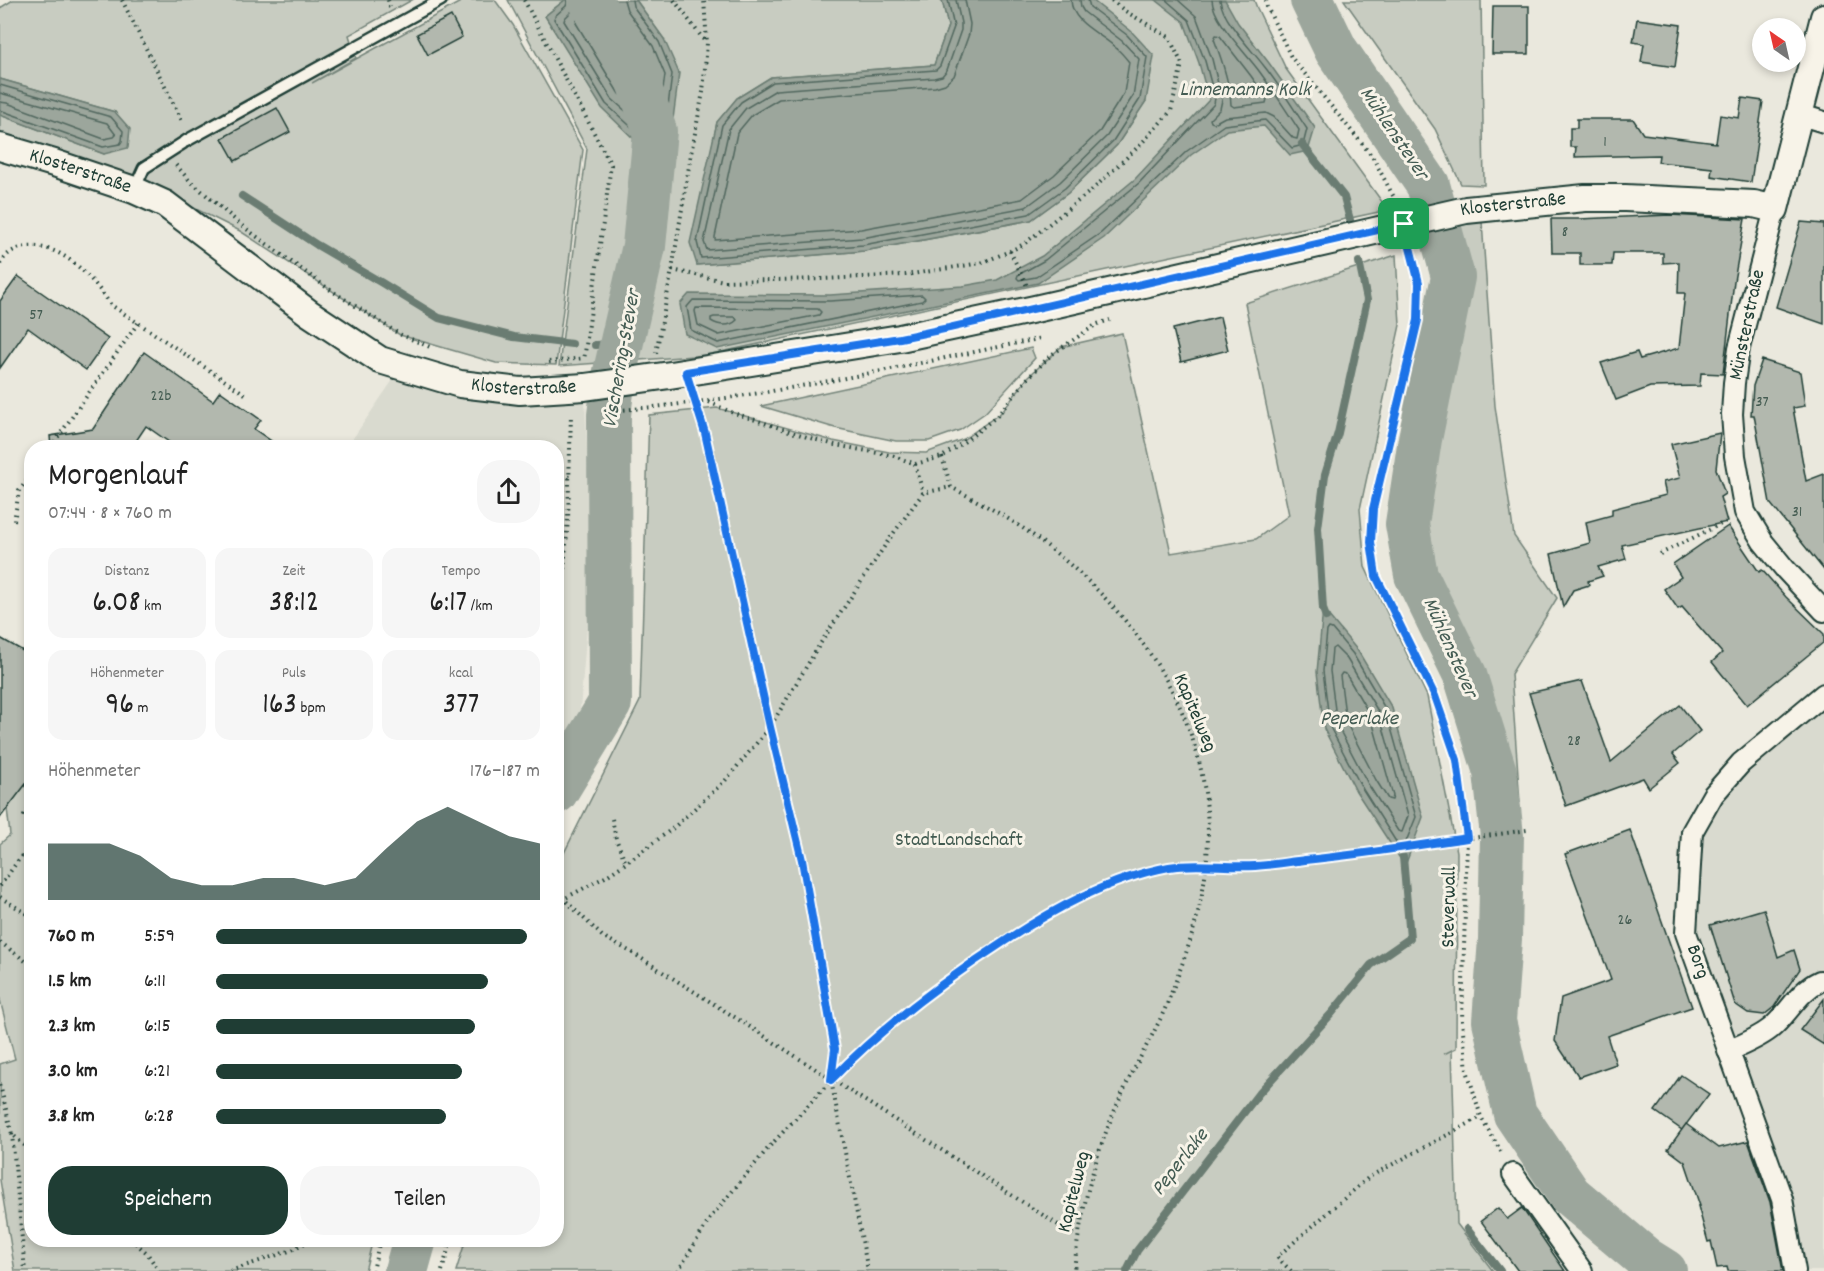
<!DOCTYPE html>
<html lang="de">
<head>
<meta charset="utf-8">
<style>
  :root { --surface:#fff; --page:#f6f6f6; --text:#222; --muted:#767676; --accent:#1f3d34 }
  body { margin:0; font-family:Dekko,sans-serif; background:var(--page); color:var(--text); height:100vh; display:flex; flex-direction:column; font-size:22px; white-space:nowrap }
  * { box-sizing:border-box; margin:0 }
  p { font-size:20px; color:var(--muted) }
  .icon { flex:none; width:33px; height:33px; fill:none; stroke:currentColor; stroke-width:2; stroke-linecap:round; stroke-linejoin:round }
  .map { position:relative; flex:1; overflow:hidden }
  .panel { position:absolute; left:24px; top:440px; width:540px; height:807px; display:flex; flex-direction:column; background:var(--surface); border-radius:24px; box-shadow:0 3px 9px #0003 }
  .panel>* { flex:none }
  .needle { width:39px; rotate:326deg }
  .buttons { position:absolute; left:1752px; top:18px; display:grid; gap:12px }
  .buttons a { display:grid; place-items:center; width:54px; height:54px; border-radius:50%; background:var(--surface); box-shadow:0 3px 9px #0003; font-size:30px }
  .pin { position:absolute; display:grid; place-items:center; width:51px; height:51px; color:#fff; margin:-26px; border-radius:12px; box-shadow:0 3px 9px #0006 }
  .round { display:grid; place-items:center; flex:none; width:63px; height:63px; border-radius:24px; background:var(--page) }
  .summary { display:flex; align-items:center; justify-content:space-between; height:102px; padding:0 24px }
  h1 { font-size:33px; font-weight:600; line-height:45px }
  .figures { display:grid; grid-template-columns:repeat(3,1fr); gap:9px; height:102px; padding:6px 24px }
  .figures div { display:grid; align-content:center; border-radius:15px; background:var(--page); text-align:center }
  .figures b { font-size:30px; font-weight:600 }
  .figures small { font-size:16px; font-weight:400 }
  .figures p { font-size:16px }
  .chart { height:168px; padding:12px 24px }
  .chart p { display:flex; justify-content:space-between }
  .chart svg { width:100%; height:108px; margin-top:6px; fill:var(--accent); opacity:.7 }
  .button { display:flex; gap:12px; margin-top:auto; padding:12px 24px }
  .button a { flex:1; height:69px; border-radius:24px; background:var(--accent); color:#fff; font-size:24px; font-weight:600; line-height:69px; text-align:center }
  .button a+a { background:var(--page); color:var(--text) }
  ul { padding:0 24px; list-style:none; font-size:20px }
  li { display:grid; grid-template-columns:96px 72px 1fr; align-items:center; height:45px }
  li i { height:15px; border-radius:8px; background:var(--accent) }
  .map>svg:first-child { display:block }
  .built { fill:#d9dacf }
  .green { fill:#c8ccc1; stroke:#74847a; stroke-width:1.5 }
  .water { fill:#9ca69c; stroke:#6a7c72; stroke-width:1.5 }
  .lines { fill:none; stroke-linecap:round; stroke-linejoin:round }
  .shore { stroke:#51675e; stroke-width:1.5 }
  .stream { stroke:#6a7c72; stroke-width:8 }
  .river { stroke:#9ca69c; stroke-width:44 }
  .building { fill:#b2b8ae; stroke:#1f3d34; stroke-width:1.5 }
  .service-casing { stroke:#1f3d34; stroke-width:15 }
  .minor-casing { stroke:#1f3d34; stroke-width:24 }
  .tertiary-casing { stroke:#1f3d34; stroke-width:30 }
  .path { stroke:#1f3d34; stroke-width:4; stroke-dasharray:1.5 4.5; stroke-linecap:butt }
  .service { stroke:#f7f3e8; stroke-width:10 }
  .minor { stroke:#f7f3e8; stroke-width:20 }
  .tertiary { stroke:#f7f3e8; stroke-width:26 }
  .route-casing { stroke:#fff; stroke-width:12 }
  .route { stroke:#1a73e8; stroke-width:8 }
  .labels { text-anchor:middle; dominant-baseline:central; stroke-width:6; stroke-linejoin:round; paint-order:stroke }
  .number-label { font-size:16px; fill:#445c52 }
  .street-label { font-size:20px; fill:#1f3d34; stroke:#f7f3e8 }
  .park-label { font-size:20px; fill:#415a50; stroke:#f7f3e8 }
  .water-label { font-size:21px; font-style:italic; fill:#445c53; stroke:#f7f3e8 }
</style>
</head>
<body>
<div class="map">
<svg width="1824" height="1271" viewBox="0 0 1824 1271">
  <rect width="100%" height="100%" fill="#eae8dd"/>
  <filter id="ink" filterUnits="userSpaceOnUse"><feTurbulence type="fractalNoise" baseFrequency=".0167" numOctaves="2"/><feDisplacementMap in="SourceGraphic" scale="12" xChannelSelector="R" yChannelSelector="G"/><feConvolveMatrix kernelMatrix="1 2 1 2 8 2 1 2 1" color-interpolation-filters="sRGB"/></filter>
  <g filter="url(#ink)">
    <g class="built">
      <polygon points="397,374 425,388 492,399 585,400 592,567 580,710 557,758 556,447 347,447"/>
      <polygon points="1824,702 1824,1271 1797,1271 1690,933 1698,832 1751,760"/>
    </g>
    <g class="green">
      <polygon points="13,0 412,0 349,35 356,58 312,83 464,0 495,0 513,25 583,150 556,365 496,363 400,335 240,231 140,181 0,136 0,115 104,154 115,112 0,79 0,8"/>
      <polygon points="508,0 565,0 545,16 568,52 664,39 636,0 942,0 948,26 934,65 771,77 737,98 717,122 706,177 697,265 864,251 1031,220 1068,193 1117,145 1146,101 1092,0 1254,0 1257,8 1286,69 1388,210 707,355 559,366 587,149"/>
      <polygon points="1344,0 1481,0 1484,185 1461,184 1435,129"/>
      <polygon points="1482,222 1495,406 1514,536 1557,598 1511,674 1520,803 1493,706 1430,580 1422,520 1442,419 1467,275 1458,225"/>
      <polygon points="1396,255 1400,325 1360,509 1365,567 1427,696 1457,852 1456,1048 1444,1054 1452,1050 1457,1224 1493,1271 456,1271 466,1239 556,1239 557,867 640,701 649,415 717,408 833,441 889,452 926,453 964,439 1003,411 1028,377 1061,347 1122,333 1171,553 1256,539 1289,515 1245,303"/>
      <polygon points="1031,348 1035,358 985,413 960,430 929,441 896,441 835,428 761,406"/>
      <polygon points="31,776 32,1239 373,1239 365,1271 15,1271 0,1180 0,1064 15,1059 0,1000 0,844 10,835 7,808"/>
    </g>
    <g class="water">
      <polygon points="565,0 636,0 664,39 679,73 673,119 638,143 602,108 545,16"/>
      <polygon points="942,0 1092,0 1131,31 1154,56 1146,101 1117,145 1068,193 1031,220 864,251 697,265 690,243 717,122 737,98 771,77 934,65 948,26"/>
      <polygon points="1156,0 1225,0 1238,23 1269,63 1315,128 1308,151 1290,155 1264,126 1227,130 1191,155 1104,238 1038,283 717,349 685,334 680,304 689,294 830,295 963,286 997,280 1042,256 1135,179 1209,100 1199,63 1184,22"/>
      <polygon points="0,79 115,112 130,129 128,148 104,154 0,115"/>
      <polygon points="1323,609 1358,651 1392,708 1423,817 1405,866 1356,791 1324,729 1317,672"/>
    </g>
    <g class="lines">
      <g class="shore">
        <polyline points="568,0 566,6 555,16 554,19 606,104 639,134 667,115 672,74 659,42 633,6 632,0"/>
        <polyline points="575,0 573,10 565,18 564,21 612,99 640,124 660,111 665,75 653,46 627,10 624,0"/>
        <path d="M584,0C584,11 577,15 576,23L619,94L641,113L652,106L656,76L645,50L618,12L615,0"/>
        <polyline points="948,0 954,27 940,66 936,70 773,82 741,102 722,125 697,242 701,258 863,245 1029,214 1065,188 1113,141 1140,99 1147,57 1127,35 1090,7 1088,0"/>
        <polyline points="956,0 961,23 961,30 947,70 942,76 934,78 776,90 746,108 729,129 704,242 707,250 862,238 1026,207 1060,182 1107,136 1133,96 1139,59 1122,41 1084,12 1081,7 1080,0"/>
        <path d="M965,0L970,24L969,34L954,76L945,84L935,87L779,99L752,115L737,133L715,237V240L861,229L1022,199L1054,175L1100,131L1124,93L1129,62C1125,57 1121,52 1116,48C1101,33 1072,24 1071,0"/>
        <path d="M1166,0L1189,20L1205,61L1215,98L1214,104L1139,183L1045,260L1018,275L1017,278L1019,280L1036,277L1101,233L1187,151L1224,125L1265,120L1292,148L1303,145L1307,129C1293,108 1280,86 1264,66C1252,50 1222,20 1220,0"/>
        <path d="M1178,0L1196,16L1212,59L1222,100L1220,109L1210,119L1211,122L1214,123L1225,117L1266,113L1274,117L1293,138L1297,139L1299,130C1286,110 1273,90 1259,71C1246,53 1213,21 1212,0"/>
        <path d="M1216,35L1220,36L1251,76L1267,99L1266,103L1234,107L1231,105C1230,83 1222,60 1214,39Z"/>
        <polyline points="0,85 111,117 123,131 122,141 120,144 103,147 0,110"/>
        <polyline points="0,93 107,123 116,135 114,137 104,139 7,103 0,102"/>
        <polygon points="922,295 925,298 922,301 718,343 691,330 687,307 693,300 830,301"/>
        <polygon points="696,308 818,309 821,312 819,315 719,335 698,325 695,311"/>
        <path d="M714,317H735L737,320C730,327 719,326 711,321V318Z"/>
        <polygon points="1329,628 1332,629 1353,654 1386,710 1416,817 1403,849 1400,848 1362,788 1330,727 1323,671 1327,631"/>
        <polygon points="1335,647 1347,659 1379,713 1408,816 1402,832 1398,831 1368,784 1337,725 1330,671 1332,649"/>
        <polygon points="1342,673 1346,674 1371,717 1393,796 1392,800 1388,799 1376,780 1346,722 1340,676"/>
      </g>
      <g class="stream">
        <polyline points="1302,144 1344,197 1350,220"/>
        <polyline points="242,196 317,245 382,283 439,318 514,337 572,344"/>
        <polyline points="595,345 621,344"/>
        <polyline points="1326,617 1323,609 1318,528 1325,475 1338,433 1367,300 1359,262"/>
        <polyline points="1467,1229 1500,1271"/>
        <polyline points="1127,1271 1137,1251 1136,1252 1259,1093 1332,1013 1371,965 1410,938 1403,857"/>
      </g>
      <g class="river">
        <polyline points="1312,0 1336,50 1428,185 1453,277 1420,439 1407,524 1416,575 1465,675 1495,772 1502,836 1500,939 1494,1021 1515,1114 1570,1195 1646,1259 1665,1271"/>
        <polyline points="556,792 610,703 609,415 614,376 644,246 655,131 635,73 590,0"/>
        <polyline points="406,1271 415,1239"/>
      </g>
    </g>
    <g class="building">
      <polygon points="1493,6 1529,6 1529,54 1492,54"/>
      <polygon points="451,16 462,37 428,55 417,34"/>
      <polygon points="1637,19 1681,25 1675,67 1641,62 1644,44 1633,42"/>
      <polygon points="1742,98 1763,101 1751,182 1711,176 1712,168 1658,162 1659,155 1575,157 1576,147 1570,147 1570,128 1577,128 1577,119 1633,119 1643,134 1716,143 1720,115 1739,118"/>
      <polygon points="277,108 290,132 235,161 222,138"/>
      <polygon points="1670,215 1745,219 1734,281 1723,374 1701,373 1700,386 1650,387 1616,400 1601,363 1637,352 1640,359 1679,348 1685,293 1678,293 1679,262 1663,263 1663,253 1613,253 1612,265 1580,265 1580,253 1552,253 1551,219 1579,219"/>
      <polygon points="1801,222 1824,224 1824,324 1776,307"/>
      <polygon points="18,276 108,339 86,370 28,328 0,368 0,301"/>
      <polygon points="1220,317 1228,350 1181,362 1173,329"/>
      <polygon points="144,352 213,401 220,391 261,420 254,429 280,447 176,447 146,426 132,447 51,447 50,436 93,429"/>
      <polygon points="1762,360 1800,372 1805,406 1793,408 1806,481 1824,474 1824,570 1770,503 1754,415 1751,415 1753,386"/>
      <polygon points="1720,433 1716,469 1725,494 1720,497 1727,522 1622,545 1626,559 1598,567 1603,576 1588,581 1589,585 1573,590 1563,607 1551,554 1590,543 1586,522 1612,515 1612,509 1666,495 1663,482 1680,478 1671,444"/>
      <polygon points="1728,526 1759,572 1762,570 1786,597 1824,634 1824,642 1747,705 1712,662 1722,653 1682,607 1678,609 1664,589 1681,577 1673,564"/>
      <polygon points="0,638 32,656 32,776 0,818"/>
      <polygon points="1582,681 1611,762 1680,705 1700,731 1673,754 1680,763 1649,788 1643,778 1566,806 1529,693"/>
      <polygon points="1630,830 1692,1007 1607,1036 1616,1064 1579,1077 1555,1041 1561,998 1611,980 1565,854"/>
      <polygon points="1764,909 1778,957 1794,950 1800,969 1774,1007 1764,1015 1748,1013 1735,1004 1710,925"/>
      <polygon points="1824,999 1824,1045 1800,1030"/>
      <polygon points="1681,1075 1709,1094 1682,1130 1655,1111"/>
      <polygon points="1686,1124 1719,1148 1748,1141 1770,1202 1783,1271 1728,1271 1727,1267 1717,1268 1711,1241 1708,1242 1698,1206 1700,1206 1685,1162 1668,1149"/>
      <polygon points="1498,1208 1507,1219 1522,1208 1565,1271 1518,1271 1481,1221"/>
    </g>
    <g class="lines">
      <g class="service-casing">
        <g id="service">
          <polyline points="186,141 441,0"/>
          <polyline points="134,190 144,168 183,143"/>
        </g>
      </g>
      <g class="minor-casing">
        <g id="minor">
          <polyline points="1798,114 1824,122"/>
          <polyline points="1775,209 1739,348 1734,383 1732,414 1735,456 1745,512 1763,542 1785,569 1824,611"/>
          <path d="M1728,1051C1742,1045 1757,1039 1770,1029C1788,1015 1798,991 1820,981"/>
          <polyline points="1513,1174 1582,1271"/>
          <polyline points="1795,1271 1782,1199 1686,933 1692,832 1713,795 1741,763 1824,694"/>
        </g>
      </g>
      <g class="tertiary-casing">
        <g id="tertiary">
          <path id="s1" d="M0,147L54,163L134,190L165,204L309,313L380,360L460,384L520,391L585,387L670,375L900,338L1035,309L1466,210L1585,198H1625L1754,204L1775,209L1824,17"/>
        </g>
      </g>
      <g class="path">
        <polyline points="122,0 183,123"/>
        <polyline points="388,0 391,10"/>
        <polyline points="524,0 611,165 584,360"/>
        <polyline points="674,0 706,43"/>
        <polyline points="1266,0 1267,7 1291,57 1372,156 1397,203"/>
        <polyline points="176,165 189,180 241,225 326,287 399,334 430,347"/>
        <polyline points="1410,247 1419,283 1418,320 1373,509 1371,542 1376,576 1435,696 1457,760 1467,838 1462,1021 1467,1070 1481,1117 1503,1155"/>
        <polyline points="1010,251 1027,286"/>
        <path d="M0,264C7,253 13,249 26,247C64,243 91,277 111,305L248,396"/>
        <polyline points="672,270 724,281 823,279 906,275 981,263 1010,251 1024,244 1092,190 1140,145 1171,111 1182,64 1169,37 1125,11 1111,0"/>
        <polyline points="656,353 672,270 691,154 703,92 707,43 704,0"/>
        <polyline points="549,362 584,358"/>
        <polyline points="695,402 705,433 770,727 802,860 835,1049 831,1080 868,1271"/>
        <polyline points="709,402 731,412 810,438 835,445 894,456 915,464 942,457 968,439 997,416 1027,379 1051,355 1097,324 1110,320"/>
        <path d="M606,411C754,401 898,367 1043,338"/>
        <polyline points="51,447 138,323"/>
        <path d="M942,457L951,487C979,502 1008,517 1034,536C1150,621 1231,746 1202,894C1195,932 1181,968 1167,1004C1155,1033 1137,1061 1124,1090C1097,1146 1080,1209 1074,1271"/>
        <polyline points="915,464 923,493"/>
        <polyline points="556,476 570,477"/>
        <polyline points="14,521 19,491 32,474"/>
        <polyline points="1660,554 1725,522"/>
        <polyline points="556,671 568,519 571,414"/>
        <polyline points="32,805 24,815 32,820"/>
        <polyline points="612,819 616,839 626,863"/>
        <polyline points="0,886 32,841"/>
        <polyline points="556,896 564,899 602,936 631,952 733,1016 1077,1237"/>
        <polyline points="0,897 32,917"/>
        <polyline points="556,903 605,877 626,863 672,829 725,781 770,727 820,644 890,538 923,493 951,487"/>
        <polyline points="0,942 32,966"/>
        <polyline points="0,1085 12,1134 32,1152"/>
        <polyline points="12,1134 25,1271"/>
        <polyline points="131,1239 147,1253 159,1271"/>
        <polyline points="230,1271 292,1250 312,1239"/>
        <polyline points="373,1271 380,1239"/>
        <polyline points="442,1271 451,1239"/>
        <polyline points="678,1271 711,1217 770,1146 856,1054 923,999 972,962 1034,923 1083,897 1129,878 1170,867 1206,865 1254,866 1348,856 1527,830"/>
        <polyline points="1291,1271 1277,1257 1369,1177 1481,1117"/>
      </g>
      <use href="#service" class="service"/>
      <use href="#minor" class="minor"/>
      <use href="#tertiary" class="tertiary"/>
    </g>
  </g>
  <g class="lines" filter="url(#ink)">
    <g class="route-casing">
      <path id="route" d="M1404,224L1419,283L1418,320L1373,509L1371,542L1376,576L1435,696L1457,760L1467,838C1413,846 1359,855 1305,860C1288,862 1272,865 1255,866C1227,868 1197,862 1169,867C1110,878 1054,909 1005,941C943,981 882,1027 831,1080L835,1049L802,860L770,727L705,433L686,372L900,338L949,328Z"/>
    </g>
    <use href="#route" class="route"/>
  </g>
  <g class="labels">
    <g class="number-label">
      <text x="1605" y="142">1</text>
      <text x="1565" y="232">8</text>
      <text x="36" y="315">57</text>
      <text x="161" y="396">22b</text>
      <text x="1762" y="402">37</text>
      <text x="1797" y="512">31</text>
      <text x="1574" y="741">28</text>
      <text x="1625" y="920">26</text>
    </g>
    <g class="street-label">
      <text stroke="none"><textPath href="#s1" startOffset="84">Klosterstraße</textPath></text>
      <text stroke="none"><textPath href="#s1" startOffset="1596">Klosterstraße</textPath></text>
      <text transform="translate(1748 325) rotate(-78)">Münsterstraße</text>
      <text stroke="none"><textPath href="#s1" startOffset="588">Klosterstraße</textPath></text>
      <text transform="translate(1194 713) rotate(67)">Kapitelweg</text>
      <text transform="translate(1450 907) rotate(-89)">Steverwall</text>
      <text transform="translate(1697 962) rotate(71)">Borg</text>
      <text transform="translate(1075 1192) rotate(-76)">Kapitelweg</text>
    </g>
    <g class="park-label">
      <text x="959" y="841">StadtLandschaft</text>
    </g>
    <g class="water-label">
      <text x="1245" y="91">Linnemanns Kolk</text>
      <text transform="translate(1393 134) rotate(56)">Mühlenstever</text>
      <text transform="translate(623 359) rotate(-80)">Vischering-Stever</text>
      <text transform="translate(1449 648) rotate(66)">Mühlenstever</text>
      <text x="1359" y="720">Peperlake</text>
      <text transform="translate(1181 1163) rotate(-52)">Peperlake</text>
    </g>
  </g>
</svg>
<div class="buttons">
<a><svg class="needle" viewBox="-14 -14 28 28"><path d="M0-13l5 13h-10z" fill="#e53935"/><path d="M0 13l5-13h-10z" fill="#767676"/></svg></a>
</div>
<div class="pin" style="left:1404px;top:224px;background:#1e9e55"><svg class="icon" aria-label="arrive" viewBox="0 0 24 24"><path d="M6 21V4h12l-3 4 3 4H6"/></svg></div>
<section class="panel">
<div class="summary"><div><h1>Morgenlauf</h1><p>07:44 · 8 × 760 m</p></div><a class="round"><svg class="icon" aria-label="share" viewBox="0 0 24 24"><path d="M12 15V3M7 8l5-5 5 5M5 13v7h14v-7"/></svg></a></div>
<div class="figures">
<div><p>Distanz</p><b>6.08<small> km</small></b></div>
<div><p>Zeit</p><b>38:12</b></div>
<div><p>Tempo</p><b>6:17<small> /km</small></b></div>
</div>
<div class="figures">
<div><p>Höhenmeter</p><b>96<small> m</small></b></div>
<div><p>Puls</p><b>163<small> bpm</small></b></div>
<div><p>kcal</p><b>377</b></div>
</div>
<div class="chart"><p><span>Höhenmeter</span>176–187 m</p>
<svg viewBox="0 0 160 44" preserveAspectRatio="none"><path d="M0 44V21L10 21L20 21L30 26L40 35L50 38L60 38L70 35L80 35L90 38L100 35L110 23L120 12L130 6L140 12L150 18L160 21V44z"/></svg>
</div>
<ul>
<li><b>760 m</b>5:59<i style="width:96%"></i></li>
<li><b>1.5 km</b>6:11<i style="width:84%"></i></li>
<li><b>2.3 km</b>6:15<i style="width:80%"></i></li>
<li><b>3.0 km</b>6:21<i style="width:76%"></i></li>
<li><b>3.8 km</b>6:28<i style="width:71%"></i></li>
</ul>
<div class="button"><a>Speichern</a><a>Teilen</a></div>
</section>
</div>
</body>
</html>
